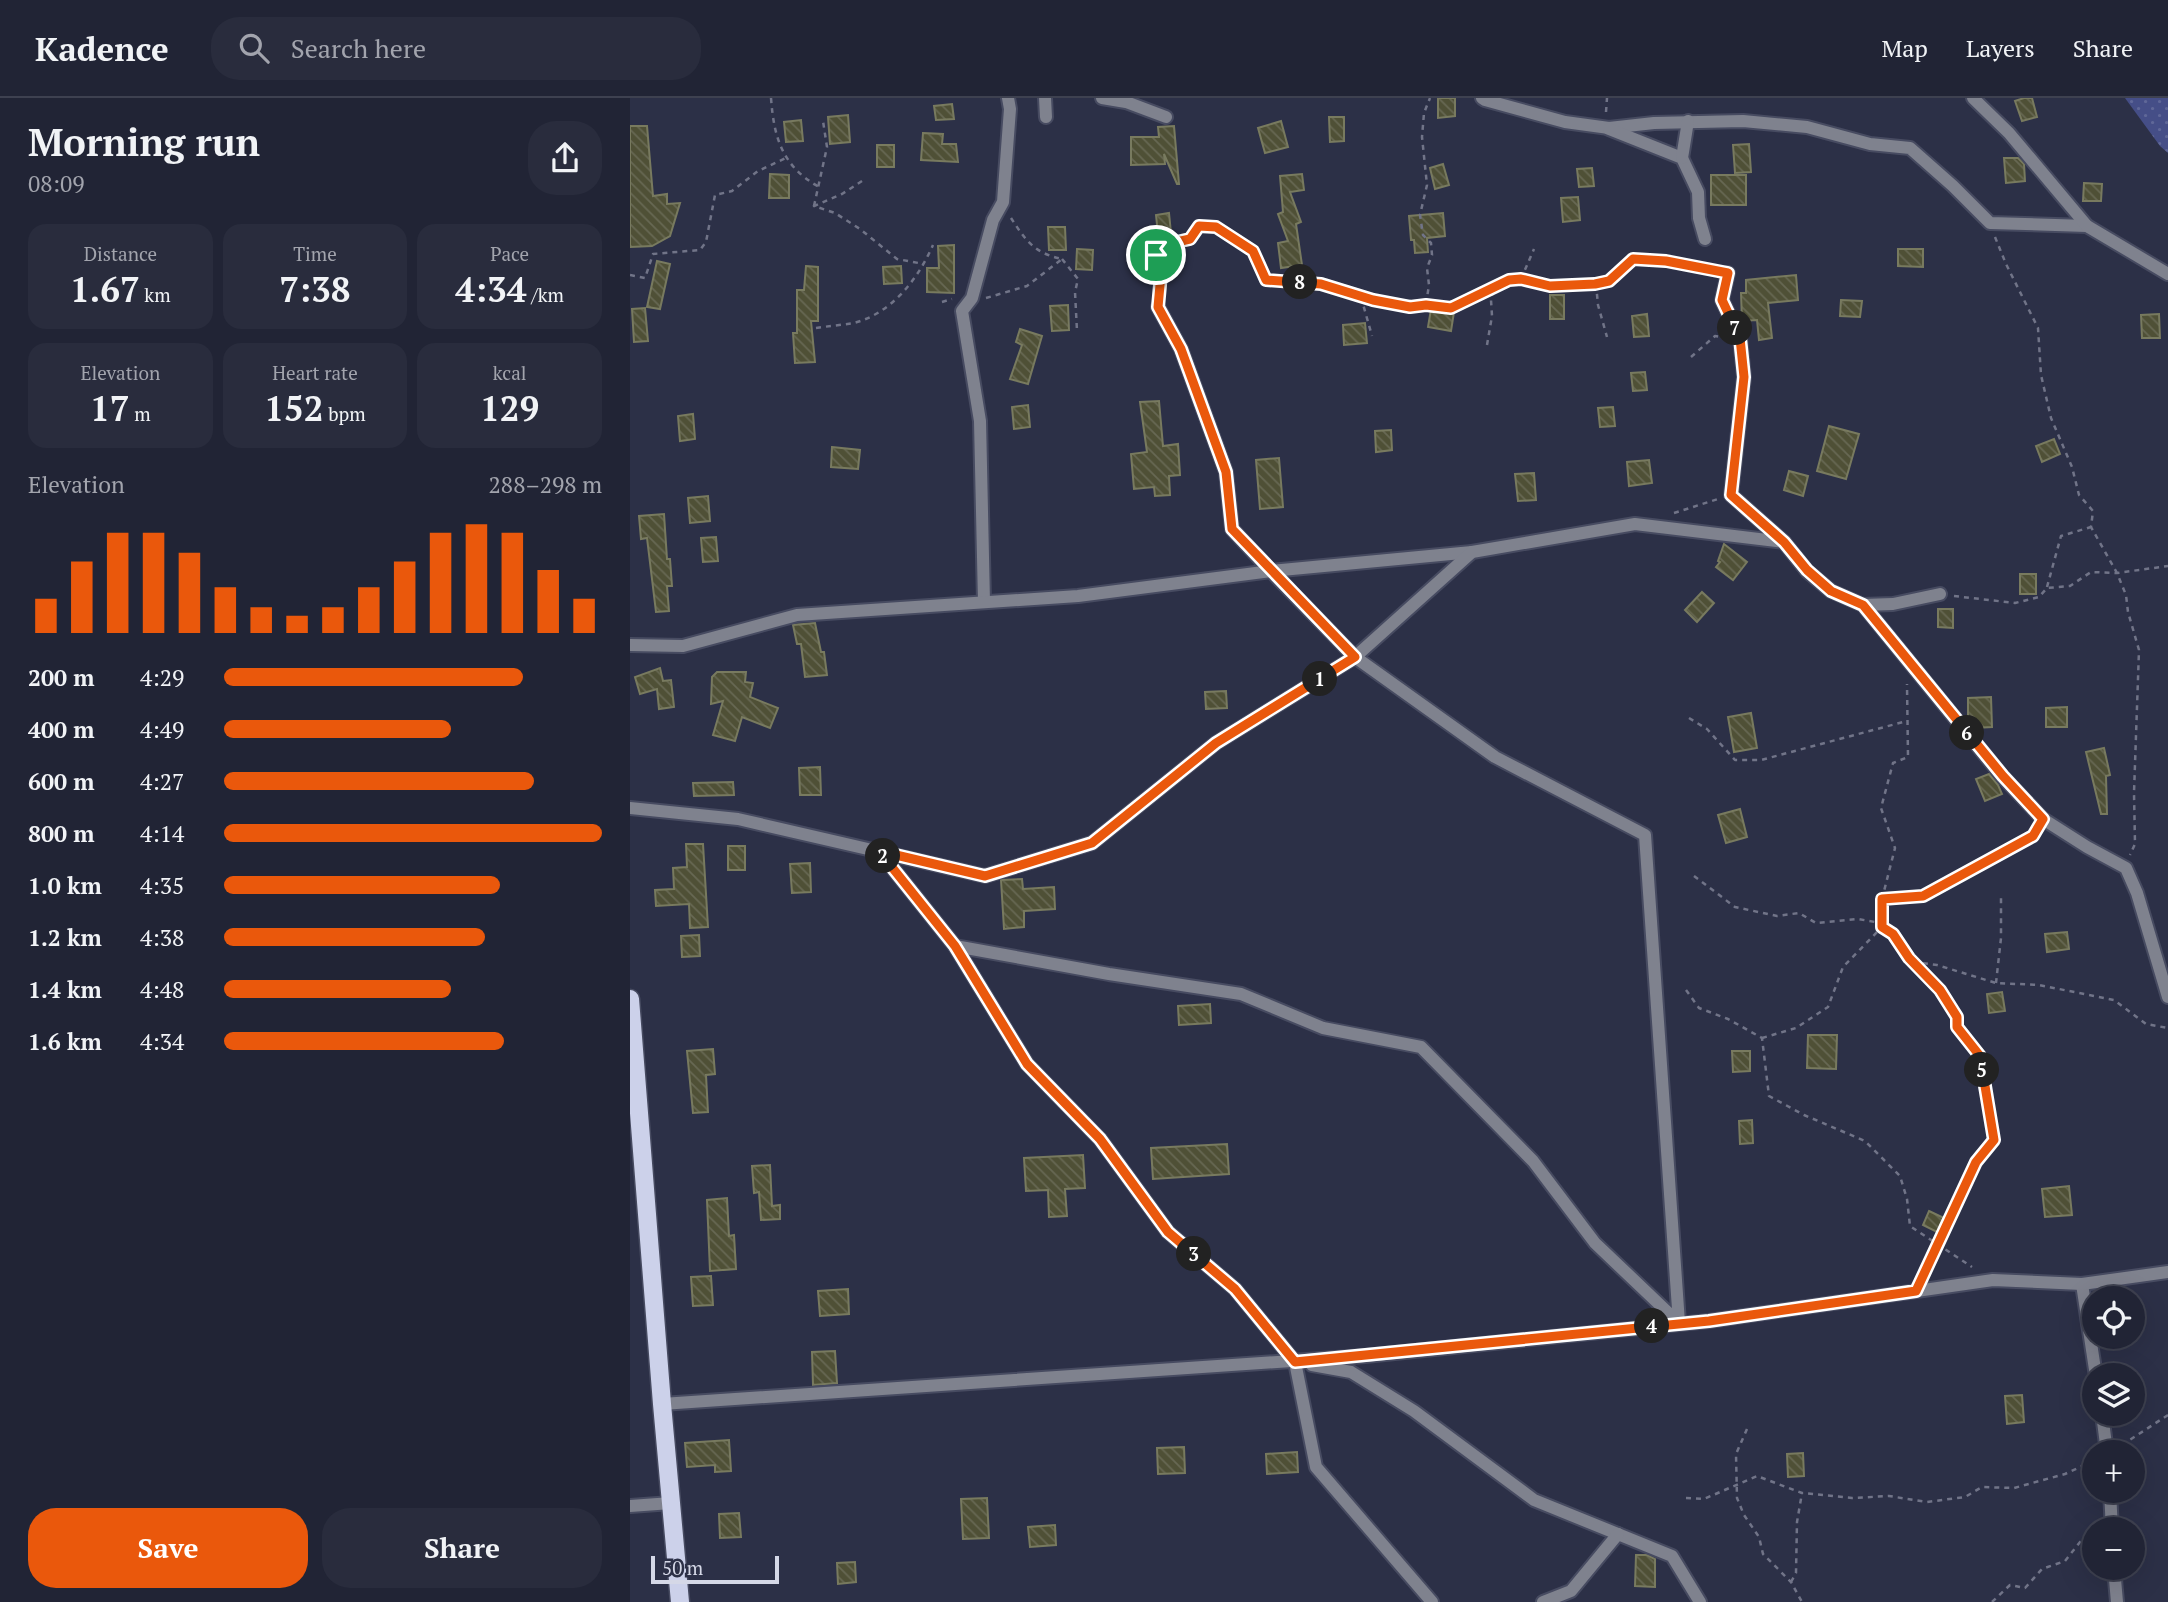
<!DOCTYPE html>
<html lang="en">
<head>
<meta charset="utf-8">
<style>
  :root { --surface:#212435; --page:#292c3d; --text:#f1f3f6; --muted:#a2a4ad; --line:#3e4150; --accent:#ea580c }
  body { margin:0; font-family:"PT Serif",serif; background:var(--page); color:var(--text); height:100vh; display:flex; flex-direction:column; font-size:26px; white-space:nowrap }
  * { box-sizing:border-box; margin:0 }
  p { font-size:23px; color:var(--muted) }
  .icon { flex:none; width:38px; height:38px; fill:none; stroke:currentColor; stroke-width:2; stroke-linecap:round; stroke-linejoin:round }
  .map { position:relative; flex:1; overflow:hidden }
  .details { display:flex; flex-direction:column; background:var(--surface); width:630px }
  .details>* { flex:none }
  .tools { position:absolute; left:1452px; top:1188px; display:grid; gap:14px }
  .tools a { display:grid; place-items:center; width:63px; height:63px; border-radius:50%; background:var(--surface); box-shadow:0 7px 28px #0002,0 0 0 2px var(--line); font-size:35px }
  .scale { position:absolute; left:21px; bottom:18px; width:128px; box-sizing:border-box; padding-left:7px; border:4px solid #d5d8e7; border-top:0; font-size:19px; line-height:24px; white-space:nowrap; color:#d5d8e7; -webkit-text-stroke:5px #2c3047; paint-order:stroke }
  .pin { position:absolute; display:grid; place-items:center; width:60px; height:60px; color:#fff; margin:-30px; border:4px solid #fff; border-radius:50%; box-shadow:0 2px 7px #0007 }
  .km { position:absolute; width:35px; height:35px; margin:-18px; border-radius:50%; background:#222; color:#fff; font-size:19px; line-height:35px; text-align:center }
  .round { display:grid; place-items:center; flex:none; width:74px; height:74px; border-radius:28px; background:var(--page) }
  .overview { display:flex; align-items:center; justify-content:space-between; height:119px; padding:0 28px }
  h1 { font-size:38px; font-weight:800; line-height:52px }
  .figures { display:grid; grid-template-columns:repeat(3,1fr); gap:10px; height:119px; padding:7px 28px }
  .figures div { display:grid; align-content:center; border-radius:18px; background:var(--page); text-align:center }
  .figures b { font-size:35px; font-weight:800 }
  .figures small { font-size:19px; font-weight:400 }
  .figures p { font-size:19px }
  .chart { height:196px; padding:14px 28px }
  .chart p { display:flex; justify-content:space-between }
  .chart svg { width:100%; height:126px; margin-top:7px; stroke:var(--accent); stroke-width:6 }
  .action { display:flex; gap:14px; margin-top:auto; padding:14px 28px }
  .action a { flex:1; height:80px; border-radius:28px; background:var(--accent); color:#fff; font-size:28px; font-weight:800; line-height:80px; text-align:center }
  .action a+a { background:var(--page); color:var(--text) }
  ul { padding:0 28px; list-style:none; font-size:23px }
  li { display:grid; grid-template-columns:112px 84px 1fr; align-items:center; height:52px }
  li i { height:18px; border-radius:9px; background:var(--accent) }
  header { display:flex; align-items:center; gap:42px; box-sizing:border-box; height:98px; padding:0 35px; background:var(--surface); border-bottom:2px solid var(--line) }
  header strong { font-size:33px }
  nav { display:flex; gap:38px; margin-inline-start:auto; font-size:24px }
  .search { width:490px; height:63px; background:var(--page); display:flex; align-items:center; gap:18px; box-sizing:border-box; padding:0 24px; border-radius:28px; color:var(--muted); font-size:26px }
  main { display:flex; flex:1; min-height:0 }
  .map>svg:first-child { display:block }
  .grass { fill:url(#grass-dots) }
  .building { fill:url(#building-back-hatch); stroke:#787a5f; stroke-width:2 }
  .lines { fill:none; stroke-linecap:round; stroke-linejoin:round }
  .street-casing { stroke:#474b61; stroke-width:16 }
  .primary-casing { stroke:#474b61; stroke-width:21 }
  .path { stroke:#717488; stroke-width:2.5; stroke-dasharray:5 5; stroke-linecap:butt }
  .street { stroke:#7f828e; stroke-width:12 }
  .primary { stroke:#ccd1ea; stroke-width:18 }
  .route-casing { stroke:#fff; stroke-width:14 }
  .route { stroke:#ea580c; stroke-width:9 }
</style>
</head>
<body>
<header>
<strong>Kadence</strong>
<div class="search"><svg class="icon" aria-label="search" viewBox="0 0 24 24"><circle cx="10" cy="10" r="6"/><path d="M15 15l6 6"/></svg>Search here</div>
<nav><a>Map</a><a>Layers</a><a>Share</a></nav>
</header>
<main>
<section class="details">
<div class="overview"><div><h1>Morning run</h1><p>08:09</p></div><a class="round"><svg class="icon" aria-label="share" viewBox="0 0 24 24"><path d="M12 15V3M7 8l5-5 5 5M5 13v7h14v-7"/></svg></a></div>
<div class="figures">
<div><p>Distance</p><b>1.67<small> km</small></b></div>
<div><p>Time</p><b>7:38</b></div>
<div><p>Pace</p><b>4:34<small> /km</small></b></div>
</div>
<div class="figures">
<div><p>Elevation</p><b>17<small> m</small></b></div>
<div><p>Heart rate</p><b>152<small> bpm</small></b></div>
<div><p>kcal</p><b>129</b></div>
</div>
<div class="chart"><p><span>Elevation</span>288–298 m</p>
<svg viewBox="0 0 160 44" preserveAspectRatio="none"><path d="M5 44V32M15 44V19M25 44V9M35 44V9M45 44V16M55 44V28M65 44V35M75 44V38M85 44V35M95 44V28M105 44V19M115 44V9M125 44V6M135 44V9M145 44V22M155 44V32"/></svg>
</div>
<ul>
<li><b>200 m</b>4:29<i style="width:79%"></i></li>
<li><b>400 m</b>4:49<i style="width:60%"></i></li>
<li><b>600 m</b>4:27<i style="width:82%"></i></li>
<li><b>800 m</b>4:14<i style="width:100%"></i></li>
<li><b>1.0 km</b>4:35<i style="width:73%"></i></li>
<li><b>1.2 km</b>4:38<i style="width:69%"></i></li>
<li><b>1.4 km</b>4:48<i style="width:60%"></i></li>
<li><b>1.6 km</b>4:34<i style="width:74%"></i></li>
</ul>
<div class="action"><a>Save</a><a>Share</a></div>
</section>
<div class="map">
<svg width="1538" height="1504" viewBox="0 0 1538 1504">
  <defs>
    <pattern id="grass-dots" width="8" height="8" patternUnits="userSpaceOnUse" patternTransform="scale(1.75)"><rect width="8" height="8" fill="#454e87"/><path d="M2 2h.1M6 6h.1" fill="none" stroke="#5f6798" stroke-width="1.8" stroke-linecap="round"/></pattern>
    <pattern id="building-back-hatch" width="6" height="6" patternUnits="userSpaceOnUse" patternTransform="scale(1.75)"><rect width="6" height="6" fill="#4f5036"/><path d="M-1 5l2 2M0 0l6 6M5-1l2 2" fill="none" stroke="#676853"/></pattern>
  </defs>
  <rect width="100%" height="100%" fill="#2c3047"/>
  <polygon class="grass" points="1495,0 1538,0 1538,55 1530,48"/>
  <g class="building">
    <polygon points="808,0 825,0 825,18 808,20"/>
    <polygon points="1394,0 1402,0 1407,19 1392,23 1385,3"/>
    <polygon points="322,6 324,21 306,22 304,8"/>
    <polygon points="218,17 220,44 200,46 198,19"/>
    <polygon points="699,19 714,19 714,43 700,44"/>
    <polygon points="171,22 173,43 156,44 154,24"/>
    <polygon points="651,23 658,49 635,55 628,30"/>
    <polygon points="0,28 17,28 23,98 37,96 37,106 50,105 40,138 22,148 0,149"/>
    <polygon points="544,28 549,86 547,86 534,56 535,66 501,67 501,39 529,39 528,29"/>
    <polygon points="293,35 313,36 312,46 326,46 328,64 291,62"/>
    <polygon points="1119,46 1121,74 1105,75 1103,47"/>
    <rect x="247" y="47" width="17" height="22"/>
    <polygon points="1374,60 1388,60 1394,66 1395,83 1376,85"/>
    <polygon points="813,66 819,87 805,91 800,70"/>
    <polygon points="962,70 964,88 949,89 947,71"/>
    <polygon points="140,76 159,77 159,100 139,100"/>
    <polygon points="672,76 674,92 660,94 671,124 666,126 672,167 651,170 648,145 658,143 648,116 653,114 650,78"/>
    <rect x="1081" y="77" width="35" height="30"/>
    <polygon points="1454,85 1472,86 1471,103 1453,103"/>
    <polygon points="948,99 950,122 933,124 931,100"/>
    <polygon points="539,115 541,135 528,136 526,117"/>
    <polygon points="813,115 815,138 797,140 798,154 785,155 784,142 781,142 779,118"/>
    <polygon points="418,129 435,129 436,152 419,152"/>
    <polygon points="324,147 324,195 297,194 297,170 309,170 308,148"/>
    <polygon points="447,151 463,152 462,172 446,171"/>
    <polygon points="1268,151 1293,151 1293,169 1268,168"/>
    <polygon points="27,163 40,166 30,211 17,209"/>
    <polygon points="176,168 188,169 188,223 181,223 185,264 165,265 163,235 167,235 167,192 174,192"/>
    <polygon points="271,168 272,185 254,186 253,169"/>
    <polygon points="1166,177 1168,202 1138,205 1142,240 1129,242 1127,222 1112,223 1111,195 1116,195 1116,182"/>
    <rect x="920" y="197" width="14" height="24"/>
    <polygon points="1211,202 1232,203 1230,219 1210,218"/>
    <polygon points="438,207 439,232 422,233 420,208"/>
    <polygon points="15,210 18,243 4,244 2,211"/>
    <polygon points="801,211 824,214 821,233 798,229"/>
    <polygon points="1017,216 1019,238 1004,239 1002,218"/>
    <polygon points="1529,216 1530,240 1512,240 1511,217"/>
    <polygon points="735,225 737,245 714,247 713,227"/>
    <polygon points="390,231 412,238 398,286 380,281 392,247 386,244"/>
    <polygon points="1015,274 1017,292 1003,293 1001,275"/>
    <polygon points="529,303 533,348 548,346 550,377 539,378 540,397 525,398 524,389 504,391 501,356 517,354 510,304"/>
    <polygon points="398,307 400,329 384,331 382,309"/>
    <polygon points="983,309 985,328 970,329 968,310"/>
    <polygon points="63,316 65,341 50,343 48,318"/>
    <polygon points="1199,328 1229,336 1216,381 1187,373"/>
    <polygon points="761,332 762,352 746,354 745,333"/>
    <polygon points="1424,341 1430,356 1412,364 1406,348"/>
    <polygon points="202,349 230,352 228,371 201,369"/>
    <polygon points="649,360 653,409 630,411 626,362"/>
    <polygon points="1019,362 1022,385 999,388 997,364"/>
    <polygon points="1159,373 1178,378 1173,398 1154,392"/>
    <polygon points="904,375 906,402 888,403 885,376"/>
    <polygon points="78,398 80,423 60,425 58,400"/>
    <polygon points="34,416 37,461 40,461 42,488 37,488 39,513 26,514 17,440 11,441 9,418"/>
    <polygon points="86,439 88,463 73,464 71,440"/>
    <polygon points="1094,446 1117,464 1103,482 1086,469 1090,464 1088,463"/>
    <rect x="1390" y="476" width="16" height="20"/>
    <polygon points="1072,494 1084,505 1067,524 1055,512"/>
    <polygon points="1308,511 1323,511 1323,530 1308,529"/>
    <polygon points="185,525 191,554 194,554 197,577 175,579 171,546 167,546 163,527"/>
    <polygon points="30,570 33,583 41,582 44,609 29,611 27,591 10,596 5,579"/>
    <polygon points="87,574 116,574 115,584 123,585 120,599 148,610 140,630 112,619 105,643 83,637 93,603 81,606 82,579"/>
    <polygon points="596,593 597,610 576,611 575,594"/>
    <polygon points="1361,599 1362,629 1344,630 1338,623 1338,600"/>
    <polygon points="1437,609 1437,629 1416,629 1416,610"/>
    <polygon points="1121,615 1127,650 1104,654 1098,619"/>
    <polygon points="1474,650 1480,677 1476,678 1477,716 1471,716 1456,654"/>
    <polygon points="190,669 191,697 170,697 169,670"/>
    <polygon points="1359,676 1368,687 1372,696 1355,703 1346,681"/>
    <polygon points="103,684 104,697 64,698 63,685"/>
    <polygon points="1110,711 1117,739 1096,745 1088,717"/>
    <polygon points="56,746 73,746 78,829 60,830 59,806 26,808 25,792 44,791 43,770 57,769"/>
    <rect x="98" y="748" width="17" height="24"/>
    <polygon points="180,765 181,794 162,795 160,766"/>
    <polygon points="392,781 393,791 424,789 425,811 394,813 394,829 374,831 371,782"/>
    <polygon points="1437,834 1439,851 1417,854 1415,836"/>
    <polygon points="69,837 70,858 52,859 51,838"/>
    <polygon points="1372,894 1375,913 1359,915 1357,896"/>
    <polygon points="580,906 581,925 549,927 548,908"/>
    <polygon points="1178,937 1207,937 1206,971 1177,970"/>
    <polygon points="83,951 85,976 76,977 78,1014 63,1015 57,953"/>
    <polygon points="1102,953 1120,953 1120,973 1103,974"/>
    <polygon points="1122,1022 1123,1045 1110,1046 1109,1023"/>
    <polygon points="597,1046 599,1076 523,1081 521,1050"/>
    <polygon points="453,1057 455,1090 435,1091 437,1118 419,1119 418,1092 396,1093 394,1060"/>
    <polygon points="140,1067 142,1108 150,1107 150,1121 131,1122 129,1094 124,1095 122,1068"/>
    <polygon points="1439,1088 1442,1117 1415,1119 1412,1091"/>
    <polygon points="97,1100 99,1138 104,1137 106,1171 80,1173 77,1102"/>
    <polygon points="1299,1113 1316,1121 1309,1135 1293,1127"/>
    <polygon points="81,1178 83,1207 63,1208 61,1179"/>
    <polygon points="218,1191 219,1216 190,1218 188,1193"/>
    <polygon points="205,1253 207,1285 183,1287 182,1254"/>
    <polygon points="1392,1297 1394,1324 1377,1326 1375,1298"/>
    <polygon points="99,1342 101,1373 85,1374 85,1367 57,1369 55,1345"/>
    <polygon points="554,1349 555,1375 528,1376 527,1350"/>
    <polygon points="667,1354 668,1374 637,1376 636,1356"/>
    <polygon points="1173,1355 1174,1378 1158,1379 1157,1356"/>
    <polygon points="357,1400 359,1440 333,1441 331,1401"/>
    <polygon points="109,1415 111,1439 90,1440 89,1416"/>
    <polygon points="425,1427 426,1447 400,1449 398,1429"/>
    <polygon points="1006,1457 1017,1457 1025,1461 1025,1489 1005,1488"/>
    <polygon points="225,1464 226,1484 208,1486 207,1465"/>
  </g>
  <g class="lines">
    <g class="street-casing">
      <g id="street">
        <polyline points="415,0 416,19"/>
        <polyline points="472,0 496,4 536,19"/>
        <polyline points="852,0 855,2 935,24 979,30 1024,25 1113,23 1177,29 1240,46 1280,50 1323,88 1360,125 1457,128 1538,176"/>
        <polyline points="1343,0 1379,35 1457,128"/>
        <polyline points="979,31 1052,60 1068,94 1069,120 1075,141"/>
        <polyline points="1052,60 1058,23"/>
        <polyline points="1098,175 1092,202 1110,240 1114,279 1101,397 1154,444"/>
        <polyline points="528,209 551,251 596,374 602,431 641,473 842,454"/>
        <polyline points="354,504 350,323 332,213 342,200 363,122 373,104 380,11 378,0"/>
        <polyline points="1233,507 1373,679 1413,721 1457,749 1496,770 1507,795 1538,899"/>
        <polyline points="0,547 53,548 167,517 448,498 641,473 725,559 865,659 1015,737 1049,1225 965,1145 903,1063 791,949 693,930 611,896 479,876 325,848"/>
        <polyline points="0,710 108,721 355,778 462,745 586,645 725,559 842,454 1005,426 1154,444 1177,473 1201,493 1233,507 1263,506 1310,496"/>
        <polyline points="249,753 325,848 397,966 470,1041 538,1134 605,1191 665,1264 686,1369 802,1504"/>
        <polyline points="1452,1186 1466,1278"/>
        <polyline points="682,1267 721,1274 784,1313 904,1402 1042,1458 1070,1504"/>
        <polyline points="32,1306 735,1258 1079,1223 1363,1182 1452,1186 1538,1174"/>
        <polyline points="1472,1316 1477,1354"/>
        <polyline points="1480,1393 1482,1432"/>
        <polyline points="0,1408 41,1405"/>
        <polyline points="1484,1470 1487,1504"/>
        <polyline points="913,1504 941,1493 988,1436"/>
      </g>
    </g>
    <g class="primary-casing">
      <polyline id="primary" points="0,901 32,1306 50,1504"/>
    </g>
    <g class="path">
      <path d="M141,0C144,40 152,68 189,89"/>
      <polyline points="976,14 977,0"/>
      <polyline points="232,83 212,96 184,108 205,115 230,131 267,161 294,166"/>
      <polyline points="184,108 197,49 193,23"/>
      <polyline points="1365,139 1376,166 1408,230 1411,277 1421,320 1442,369 1449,397 1463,413 1461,429 1487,475 1496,497 1498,514 1509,552 1504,695 1505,746 1500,757"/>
      <polyline points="432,161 448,181 445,194 447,233"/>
      <polyline points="0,177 15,180 23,156 70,152 76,144 85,97 102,93 128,73 156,60"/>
      <polyline points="891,181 904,151"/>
      <polyline points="966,186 968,207 977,239"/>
      <polyline points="529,195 531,176 526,157 542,145 560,141 569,128 586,129 623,153 636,182 691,186 743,202 780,209 796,207 821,210 879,182 891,181 920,188 966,186 979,183 1003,161 1036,163 1084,172"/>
      <polyline points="731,199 742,238"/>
      <path d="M356,200L397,188L432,161C404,155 396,143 381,120"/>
      <polyline points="312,204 322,201"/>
      <polyline points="796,206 799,187 797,170 802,157 801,145 793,137 790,117 797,87 792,39 794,15 800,0"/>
      <path d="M186,230C199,228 212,227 224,225C262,215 288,181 303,147"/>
      <polyline points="857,247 862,218 861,202 864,189"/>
      <polyline points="1061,259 1085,238 1093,239"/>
      <polyline points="1044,415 1088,401"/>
      <polyline points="1417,489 1431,438 1461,429"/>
      <polyline points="1324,498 1385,505 1409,499 1417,490 1440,488 1461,474 1487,475 1538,468"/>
      <polyline points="1059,620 1077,631 1105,662 1131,662 1277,623"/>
      <polyline points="1064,778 1105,809 1147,818 1169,815 1186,825 1228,821 1245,824 1263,836 1279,860 1310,892 1327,919 1327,930 1350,958 1364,1042 1346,1064 1294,1177"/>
      <polyline points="1252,801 1293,798 1403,738 1406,733"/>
      <polyline points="1283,864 1307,867 1366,885 1409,887 1484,902 1516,926 1538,930"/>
      <polyline points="1366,885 1371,840 1371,796"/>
      <polyline points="1056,892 1069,910 1098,921 1132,940 1139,998 1174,1017 1235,1043 1270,1078 1277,1101 1280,1128 1342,1169"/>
      <polyline points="1132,940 1166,930 1198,909 1213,869 1252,829 1252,801 1265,750 1251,710 1263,665 1278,659 1277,586"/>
      <polyline points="1117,1331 1106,1356 1107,1400 1114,1417 1129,1439 1133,1456 1161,1484 1172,1504"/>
      <polyline points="1492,1347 1538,1317"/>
      <polyline points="1056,1400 1074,1401 1127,1378 1172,1395 1222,1400 1259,1398 1297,1404 1335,1399 1352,1389 1384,1390 1435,1376 1465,1362"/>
      <polyline points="1161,1484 1166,1475 1167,1424 1172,1395"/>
      <polyline points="1362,1504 1380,1487 1395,1490 1412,1471 1435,1463 1450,1444 1465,1433"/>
    </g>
    <use href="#street" class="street"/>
    <use href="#primary" class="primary"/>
  </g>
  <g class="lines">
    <g class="route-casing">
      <polygon id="route" points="569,128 586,129 623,153 636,182 691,186 743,202 780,209 796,207 821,210 879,182 891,181 920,188 965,186 979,183 1003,161 1036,163 1098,175 1092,202 1110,240 1114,279 1101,397 1154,444 1177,472 1201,493 1233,507 1373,678 1413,721 1403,738 1293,798 1252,801 1252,829 1263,836 1279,860 1310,892 1327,919 1327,929 1350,958 1364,1042 1346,1064 1286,1193 1079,1223 665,1264 605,1191 538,1134 470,1041 397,966 325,848 249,753 355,778 462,745 586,645 725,559 602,431 596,374 551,251 528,209 531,176 526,157 542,145 560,141"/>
    </g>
    <use href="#route" class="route"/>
  </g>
</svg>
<div class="tools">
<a><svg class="icon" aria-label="locate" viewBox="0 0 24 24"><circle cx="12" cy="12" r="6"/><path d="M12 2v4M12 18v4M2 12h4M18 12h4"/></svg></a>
<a><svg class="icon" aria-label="layers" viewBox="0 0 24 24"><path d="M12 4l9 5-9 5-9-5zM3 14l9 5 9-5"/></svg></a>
<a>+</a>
<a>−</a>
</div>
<div class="scale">50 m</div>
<div class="pin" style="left:526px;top:157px;background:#1e9e55"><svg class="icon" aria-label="arrive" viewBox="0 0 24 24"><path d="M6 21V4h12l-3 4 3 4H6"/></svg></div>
<b class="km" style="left:690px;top:581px">1</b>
<b class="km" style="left:253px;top:758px">2</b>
<b class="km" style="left:564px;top:1156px">3</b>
<b class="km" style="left:1022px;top:1228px">4</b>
<b class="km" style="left:1352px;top:972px">5</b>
<b class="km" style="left:1337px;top:635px">6</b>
<b class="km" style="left:1105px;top:230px">7</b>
<b class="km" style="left:670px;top:184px">8</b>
</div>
</main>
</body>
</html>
